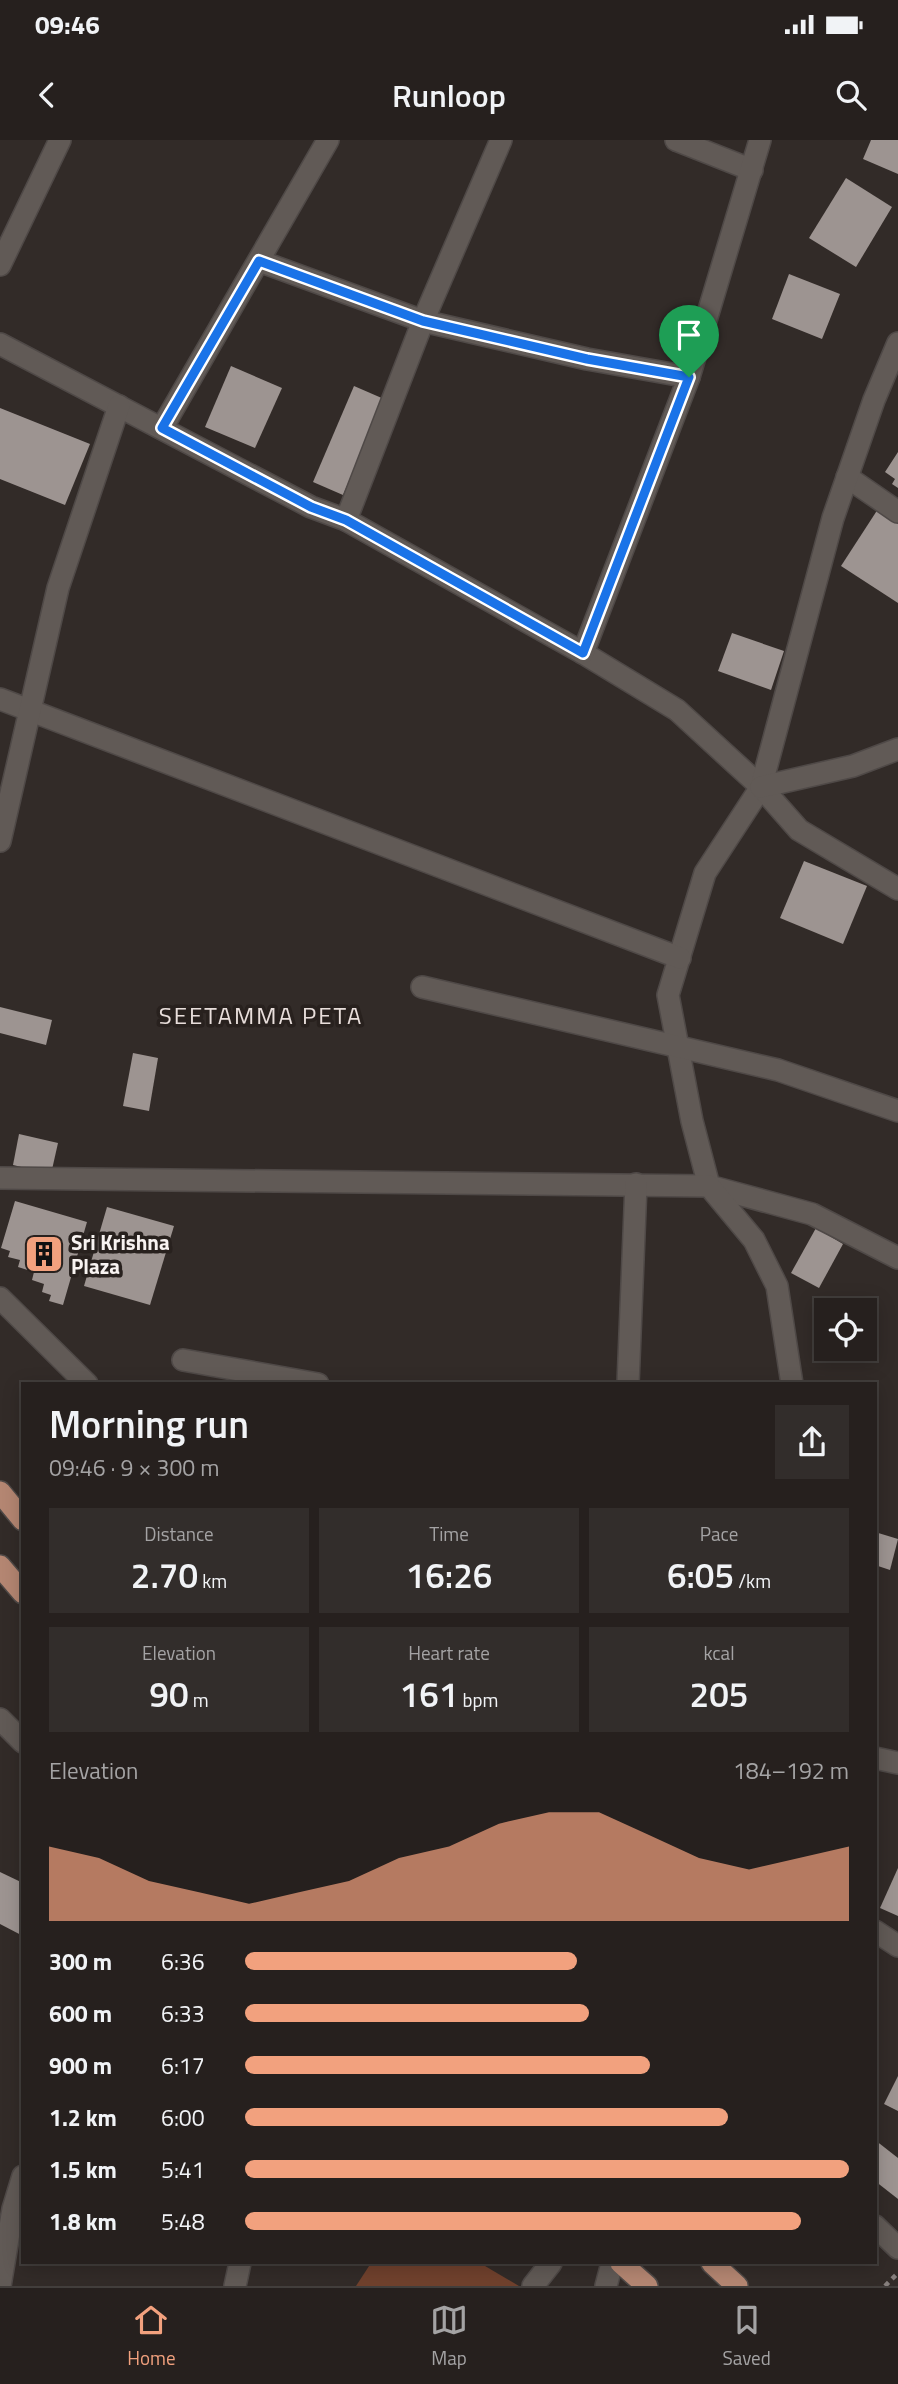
<!DOCTYPE html>
<html lang="en">
<head>
<meta charset="utf-8">
<style>
  :root { --surface:#26201e; --page:#322d2b; --text:#f1f3f6; --muted:#a4a3a4; --line:#423e3c; --accent:#f2a17e }
  body { margin:0; font-family:"Titillium Web",sans-serif; background:var(--page); color:var(--text); height:100vh; display:flex; flex-direction:column; font-size:26px; white-space:nowrap }
  * { box-sizing:border-box; margin:0 }
  p { font-size:23px; color:var(--muted) }
  .icon { flex:none; width:38px; height:38px; fill:none; stroke:currentColor; stroke-width:2; stroke-linecap:round; stroke-linejoin:round }
  .map { position:relative; flex:1; overflow:hidden }
  .side { position:absolute; left:21px; top:1242px; width:856px; height:882px; display:flex; flex-direction:column; background:var(--surface); border-radius:0px; box-shadow:0 4px 18px #0003,0 0 0 2px var(--line) }
  .side>* { flex:none }
  .tools { position:absolute; left:814px; top:1158px; display:grid; gap:14px }
  .tools a { display:grid; place-items:center; width:63px; height:63px; border-radius:0px; background:var(--surface); box-shadow:0 4px 18px #0003,0 0 0 2px var(--line); font-size:35px }
  .pin { position:absolute; display:grid; place-items:center; width:60px; height:60px; color:#fff; margin:-72px -30px; border-radius:50% 50% 50% 0; rotate:-45deg; box-shadow:0 0 7px #0007 }
  .pin .icon { rotate:45deg }
  .round { display:grid; place-items:center; flex:none; width:74px; height:74px; border-radius:0px; background:var(--page) }
  .overview { display:flex; align-items:center; justify-content:space-between; height:119px; padding:0 28px }
  h1 { font-size:38px; font-weight:600; line-height:52px }
  .figures { display:grid; grid-template-columns:repeat(3,1fr); gap:10px; height:119px; padding:7px 28px }
  .figures div { display:grid; align-content:center; border-radius:0px; background:var(--page); text-align:center }
  .figures b { font-size:35px; font-weight:600 }
  .figures small { font-size:19px; font-weight:400 }
  .figures p { font-size:19px }
  .chart { height:196px; padding:14px 28px }
  .chart p { display:flex; justify-content:space-between }
  .chart svg { width:100%; height:126px; margin-top:7px; fill:var(--accent); opacity:.7 }
  ul { padding:0 28px; list-style:none; font-size:23px }
  li { display:grid; grid-template-columns:112px 84px 1fr; align-items:center; height:52px }
  li i { height:18px; border-radius:9px; background:var(--accent) }
  .status { display:flex; justify-content:space-between; align-items:center; height:49px; padding:0 35px; background:var(--surface); direction:ltr }
  .status svg { height:19px; fill:currentColor }
  header { display:flex; justify-content:space-between; align-items:center; height:91px; padding:0 28px; background:var(--surface); font-size:32px; font-weight:600 }
  .tabs { display:flex; justify-content:space-around; align-items:center; height:98px; border-top:2px solid var(--line); background:var(--surface); font-size:19px; color:var(--muted) }
  .tabs a { display:grid; justify-items:center; gap:4px }
  .tabs .on { color:var(--accent) }
  .map>svg:first-child { display:block }
  .green { fill:#70412d }
  .building { fill:#9d9491 }
  .lines { fill:none; stroke-linecap:round; stroke-linejoin:round }
  .minor-casing { stroke:#4f4947; stroke-width:24 }
  .major-casing { stroke:#4f4947; stroke-width:24 }
  .path { stroke:#857e7c; stroke-width:4.5; stroke-dasharray:5 5; stroke-linecap:butt }
  .minor { stroke:#615a56; stroke-width:21 }
  .major { stroke:#b48672; stroke-width:21 }
  .route-casing { stroke:#fff; stroke-width:14 }
  .route { stroke:#1a73e8; stroke-width:9 }
  .labels { text-anchor:middle; dominant-baseline:central; stroke-width:7; stroke-linejoin:round; paint-order:stroke }
  .poi-label { font-size:21px; font-weight:bold; fill:#f8f3f1; stroke:#28211e; text-anchor:start }
  .quarter-label { font-size:24px; letter-spacing:2px; fill:#e8dedb; stroke:#28211e }
</style>
</head>
<body>
<div class="status"><b>09:46</b><svg viewBox="0 0 49 12"><path d="M0 12V9h3v3zM5 12V6h3v6zM10 12V3h3v9zM15 12V0h3v12zM26 1h20v11H26zM47 4h2v5h-2z"/></svg></div>
<header><svg class="icon" aria-label="back" viewBox="0 0 24 24"><path d="M15 5l-7 7 7 7"/></svg>Runloop<svg class="icon" aria-label="search" viewBox="0 0 24 24"><circle cx="10" cy="10" r="6"/><path d="M15 15l6 6"/></svg></header>
<div class="map">
<svg width="898" height="2146" viewBox="0 0 898 2146">
  <rect width="100%" height="100%" fill="#322b28"/>
  <polygon class="green" points="371,2123 480,2123 519,2146 356,2146"/>
  <g class="building">
    <polygon points="871,0 898,0 898,34 863,19"/>
    <polygon points="846,38 892,67 856,127 809,98"/>
    <polygon points="789,134 840,154 822,199 772,179"/>
    <polygon points="231,226 282,248 255,308 205,287"/>
    <polygon points="354,246 384,259 343,355 313,342"/>
    <polygon points="0,268 90,304 65,365 0,339"/>
    <polygon points="898,312 898,348 892,344 895,339 885,332"/>
    <polygon points="878,369 898,382 898,463 841,426"/>
    <polygon points="732,493 784,511 771,550 718,531"/>
    <polygon points="804,721 867,746 843,804 780,778"/>
    <polygon points="0,867 52,880 46,905 0,893"/>
    <polygon points="133,913 158,918 149,971 123,966"/>
    <polygon points="19,994 58,1003 51,1034 13,1025"/>
    <polygon points="15,1061 87,1082 63,1165 49,1161 51,1155 42,1152 44,1144 32,1140 34,1132 18,1127 20,1120 8,1117 10,1111 1,1108"/>
    <polygon points="107,1067 174,1086 150,1165 84,1146"/>
    <polygon points="816,1088 843,1104 819,1148 791,1133"/>
    <polygon points="875,1392 898,1399 890,1430 875,1425"/>
    <polygon points="898,1728 898,1776 880,1768"/>
    <polygon points="0,1732 23,1743 23,1796 0,1784"/>
    <polygon points="898,1936 898,1971 884,1964"/>
    <polygon points="875,2000 898,2018 898,2059 875,2041"/>
  </g>
  <g class="lines">
    <g class="minor-casing">
      <g id="minor">
        <polyline points="676,0 752,30"/>
        <polyline points="259,121 423,181 587,219 689,237"/>
        <polyline points="0,125 60,0"/>
        <polyline points="0,204 311,367 346,380 583,513 677,570 761,647 705,733 668,855 692,981 709,1046 812,1074 898,1118"/>
        <polyline points="162,288 328,0"/>
        <polyline points="847,337 898,372"/>
        <polyline points="346,380 423,181 501,0"/>
        <polyline points="583,513 689,237 760,0"/>
        <polyline points="0,559 680,818"/>
        <polyline points="761,647 833,378 874,260 898,203"/>
        <polyline points="761,647 799,690 898,749"/>
        <polyline points="761,647 853,626 898,609"/>
        <polyline points="0,701 58,448 119,266"/>
        <polyline points="422,847 778,930 898,971"/>
        <polyline points="0,1038 709,1046 754,1100 777,1146 792,1244"/>
        <polyline points="0,1158 87,1244"/>
        <polyline points="183,1220 318,1244"/>
        <polyline points="628,1244 636,1044"/>
        <polyline points="0,1579 23,1602"/>
        <polyline points="875,1618 898,1623"/>
        <polyline points="875,1791 898,1806"/>
        <polyline points="875,2086 898,2108"/>
        <polyline points="0,2146 13,2069 23,2036"/>
        <polyline points="235,2146 240,2123"/>
        <polyline points="533,2146 551,2123"/>
        <polyline points="606,2146 612,2123"/>
      </g>
    </g>
    <g class="major-casing">
      <g id="major">
        <polyline points="0,1352 23,1380"/>
        <polyline points="0,1426 23,1453"/>
        <polyline points="621,2123 647,2146"/>
        <polyline points="712,2123 737,2146"/>
      </g>
    </g>
    <polyline class="path" points="885,2146 897,2134"/>
    <use href="#minor" class="minor"/>
    <use href="#major" class="major"/>
  </g>
  <g class="lines">
    <g class="route-casing">
      <polygon id="route" points="259,121 423,181 587,219 689,237 583,513 346,380 311,367 162,288"/>
    </g>
    <use href="#route" class="route"/>
  </g>
  <defs>
    <g id="building-square" transform="scale(2.0125)"><rect x="-9" y="-9" width="18" height="18" rx="4" fill="#f2a17e" stroke="#28211e"/><path d="M-4-6H4V6H1V3H-1V6H-4ZM-2.5-4.3h1.7v1.8h-1.7ZM.8-4.3h1.7v1.8H.8ZM-2.5-1h1.7V.8h-1.7ZM.8-1h1.7V.8H.8Z" fill="#111"/></g>
  </defs>
  <g fill-rule="evenodd">
    <use href="#building-square" x="44" y="1114"/>
  </g>
  <g class="labels">
    <g class="poi-label">
      <text x="71" y="1102">Sri Krishna<tspan x="71" dy="24">Plaza</tspan></text>
    </g>
    <g class="quarter-label">
      <text x="261" y="875">SEETAMMA PETA</text>
    </g>
  </g>
</svg>
<div class="tools">
<a><svg class="icon" aria-label="locate" viewBox="0 0 24 24"><circle cx="12" cy="12" r="6"/><path d="M12 2v4M12 18v4M2 12h4M18 12h4"/></svg></a>
</div>
<div class="pin" style="left:689px;top:237px;background:#1e9e55"><svg class="icon" aria-label="arrive" viewBox="0 0 24 24"><path d="M6 21V4h12l-3 4 3 4H6"/></svg></div>
<section class="side">
<div class="overview"><div><h1>Morning run</h1><p>09:46 · 9 × 300 m</p></div><a class="round"><svg class="icon" aria-label="share" viewBox="0 0 24 24"><path d="M12 15V3M7 8l5-5 5 5M5 13v7h14v-7"/></svg></a></div>
<div class="figures">
<div><p>Distance</p><b>2.70<small> km</small></b></div>
<div><p>Time</p><b>16:26</b></div>
<div><p>Pace</p><b>6:05<small> /km</small></b></div>
</div>
<div class="figures">
<div><p>Elevation</p><b>90<small> m</small></b></div>
<div><p>Heart rate</p><b>161<small> bpm</small></b></div>
<div><p>kcal</p><b>205</b></div>
</div>
<div class="chart"><p><span>Elevation</span>184–192 m</p>
<svg viewBox="0 0 160 44" preserveAspectRatio="none"><path d="M0 44V18L10 22L20 30L30 34L40 38L50 34L60 30L70 22L80 18L90 10L100 6L110 6L120 14L130 22L140 26L150 22L160 18V44z"/></svg>
</div>
<ul>
<li><b>300 m</b>6:36<i style="width:55%"></i></li>
<li><b>600 m</b>6:33<i style="width:57%"></i></li>
<li><b>900 m</b>6:17<i style="width:67%"></i></li>
<li><b>1.2 km</b>6:00<i style="width:80%"></i></li>
<li><b>1.5 km</b>5:41<i style="width:100%"></i></li>
<li><b>1.8 km</b>5:48<i style="width:92%"></i></li>
</ul>
</section>
</div>
<nav class="tabs">
<a class="on"><svg class="icon" aria-label="home" viewBox="0 0 24 24"><path d="M3 11l9-7 9 7M6 9v11h12V9"/></svg>Home</a>
<a><svg class="icon" aria-label="map" viewBox="0 0 24 24"><path d="M3 6l6-2 6 2 6-2v14l-6 2-6-2-6 2zM9 4v14M15 6v14"/></svg>Map</a>
<a><svg class="icon" aria-label="saved" viewBox="0 0 24 24"><path d="M7 4h10v16l-5-4-5 4z"/></svg>Saved</a>
</nav>
</body>
</html>
